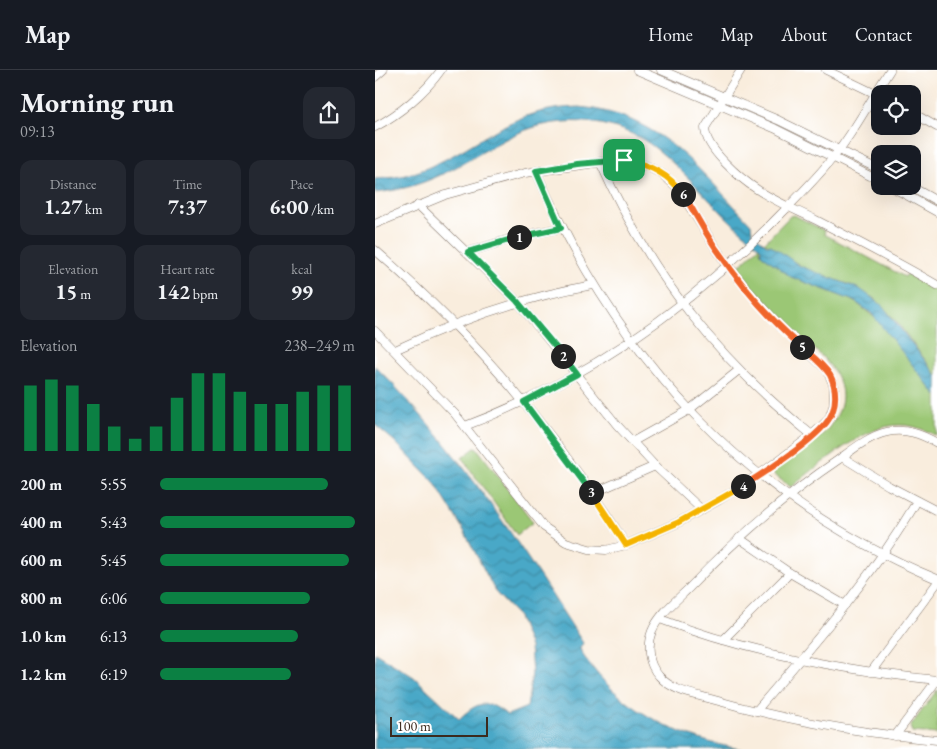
<!DOCTYPE html>
<html lang="en">
<head>
<meta charset="utf-8">
<style>
  :root { --surface:#171b24; --page:#242831; --text:#f1f3f6; --muted:#9ea1a6; --line:#363941; --accent:#0b8043 }
  body { margin:0; font-family:"EB Garamond",serif; background:var(--page); color:var(--text); height:100vh; display:flex; flex-direction:column; font-size:19px; white-space:nowrap }
  * { box-sizing:border-box; margin:0 }
  p { font-size:16px; color:var(--muted) }
  .icon { flex:none; width:28px; height:28px; fill:none; stroke:currentColor; stroke-width:2; stroke-linecap:round; stroke-linejoin:round }
  .map { position:relative; flex:1; overflow:hidden }
  .side { display:flex; flex-direction:column; background:var(--surface); width:375px }
  .side>* { flex:none }
  .fabs { position:absolute; left:496px; top:15px; display:grid; gap:10px }
  .fabs a { display:grid; place-items:center; width:50px; height:50px; border-radius:10px; background:var(--surface); box-shadow:0 5px 20px #0002; font-size:25px }
  .scale { position:absolute; left:15px; bottom:12px; width:98px; box-sizing:border-box; padding-left:5px; border:2px solid #3b2a1e; border-top:0; font-size:14px; line-height:18px; white-space:nowrap; color:#3b2a1e; -webkit-text-stroke:4px #fff; paint-order:stroke }
  .pin { position:absolute; display:grid; place-items:center; width:42px; height:42px; color:#fff; margin:-21px; border-radius:10px; box-shadow:0 2px 8px #0006 }
  .km { position:absolute; width:25px; height:25px; margin:-12px; border-radius:50%; background:#222; color:#fff; font-size:14px; line-height:25px; text-align:center }
  .round { display:grid; place-items:center; flex:none; width:52px; height:52px; border-radius:15px; background:var(--page) }
  .headline { display:flex; align-items:center; justify-content:space-between; height:85px; padding:0 20px }
  h1 { font-size:28px; font-weight:700; line-height:38px }
  .figures { display:grid; grid-template-columns:repeat(3,1fr); gap:8px; height:85px; padding:5px 20px }
  .figures div { display:grid; align-content:center; border-radius:12px; background:var(--page); text-align:center }
  .figures b { font-size:21px; font-weight:700 }
  .figures small { font-size:14px; font-weight:400 }
  .figures p { font-size:14px }
  .chart { height:140px; padding:10px 20px }
  .chart p { display:flex; justify-content:space-between }
  .chart svg { width:100%; height:90px; margin-top:5px; stroke:var(--accent); stroke-width:6 }
  ul { padding:0 20px; list-style:none; font-size:16px }
  li { display:grid; grid-template-columns:80px 60px 1fr; align-items:center; height:38px }
  li i { height:12px; border-radius:6px; background:var(--accent) }
  header { display:flex; align-items:center; gap:30px; box-sizing:border-box; height:70px; padding:0 25px; background:var(--surface); border-bottom:1px solid var(--line) }
  header strong { font-size:24px }
  nav { display:flex; gap:28px; margin-inline-start:auto; font-size:18px }
  main { display:flex; flex:1; min-height:0 }
  .map>svg:first-child { display:block }
  .green { fill:#9bc774; stroke:#6b7849 }
  .water { fill:url(#water-waves); stroke:#426972 }
  .lines { fill:none; stroke-linecap:round; stroke-linejoin:round }
  .minor-casing { stroke:#7e6e61; stroke-width:9 }
  .minor { stroke:#fff; stroke-width:8 }
  .split-1-casing { stroke:#fff; stroke-width:10 }
  .split-2-casing { stroke:#fff; stroke-width:10 }
  .split-3-casing { stroke:#fff; stroke-width:10 }
  .split-4-casing { stroke:#fff; stroke-width:10 }
  .split-5-casing { stroke:#fff; stroke-width:10 }
  .split-6-casing { stroke:#fff; stroke-width:10 }
  .split-7-casing { stroke:#fff; stroke-width:10 }
  .split-1 { stroke:#22a559; stroke-width:6 }
  .split-2 { stroke:#22a559; stroke-width:6 }
  .split-3 { stroke:#22a559; stroke-width:6 }
  .split-4 { stroke:#f5b400; stroke-width:6 }
  .split-5 { stroke:#f0652b; stroke-width:6 }
  .split-6 { stroke:#f0652b; stroke-width:6 }
  .split-7 { stroke:#f5b400; stroke-width:6 }
</style>
</head>
<body>
<header>
<strong>Map</strong>
<nav><a>Home</a><a>Map</a><a>About</a><a>Contact</a></nav>
</header>
<main>
<section class="side">
<div class="headline"><div><h1>Morning run</h1><p>09:13</p></div><a class="round"><svg class="icon" aria-label="share" viewBox="0 0 24 24"><path d="M12 15V3M7 8l5-5 5 5M5 13v7h14v-7"/></svg></a></div>
<div class="figures">
<div><p>Distance</p><b>1.27<small> km</small></b></div>
<div><p>Time</p><b>7:37</b></div>
<div><p>Pace</p><b>6:00<small> /km</small></b></div>
</div>
<div class="figures">
<div><p>Elevation</p><b>15<small> m</small></b></div>
<div><p>Heart rate</p><b>142<small> bpm</small></b></div>
<div><p>kcal</p><b>99</b></div>
</div>
<div class="chart"><p><span>Elevation</span>238–249 m</p>
<svg viewBox="0 0 160 44" preserveAspectRatio="none"><path d="M5 44V12M15 44V9M25 44V12M35 44V21M45 44V32M55 44V38M65 44V32M75 44V18M85 44V6M95 44V6M105 44V15M115 44V21M125 44V21M135 44V15M145 44V12M155 44V12"/></svg>
</div>
<ul>
<li><b>200 m</b>5:55<i style="width:86%"></i></li>
<li><b>400 m</b>5:43<i style="width:100%"></i></li>
<li><b>600 m</b>5:45<i style="width:97%"></i></li>
<li><b>800 m</b>6:06<i style="width:77%"></i></li>
<li><b>1.0 km</b>6:13<i style="width:71%"></i></li>
<li><b>1.2 km</b>6:19<i style="width:67%"></i></li>
</ul>
</section>
<div class="map">
<svg width="562" height="679" viewBox="0 0 562 679">
  <defs>
    <pattern id="water-waves" width="16" height="10" patternUnits="userSpaceOnUse" patternTransform="scale(1.25)"><rect width="16" height="10" fill="#48a8c7"/><path d="M0 5q4-4 8 0t8 0" fill="none" stroke="#3d89a1"/></pattern>
  </defs>
  <rect width="100%" height="100%" fill="#fff"/>
  <filter id="ink" filterUnits="userSpaceOnUse"><feTurbulence type="fractalNoise" baseFrequency=".02" numOctaves="2"/><feDisplacementMap in="SourceGraphic" scale="10" xChannelSelector="R" yChannelSelector="G"/><feConvolveMatrix kernelMatrix="1 2 1 2 8 2 1 2 1" color-interpolation-filters="sRGB"/></filter>
  <filter id="wash" filterUnits="userSpaceOnUse"><feTurbulence type="fractalNoise" baseFrequency=".0096" numOctaves="4" result="noise"/><feDisplacementMap in="SourceGraphic" scale="20" xChannelSelector="R" yChannelSelector="G"/><feGaussianBlur stdDeviation="1.12" result="paint"/><feColorMatrix in="noise" values="0 0 0 0 0 0 0 0 0 0 0 0 0 0 0 0 0 1.4 0 .05"/><feComposite in="paint" operator="in"/></filter>
  <g filter="url(#wash)">
    <rect width="100%" height="100%" fill="#f9eddd"/>
    <g class="green">
      <polygon points="419,145 450,161 449,164 530,207 532,204 562,221 562,306 522,252 500,229 476,215 436,202 413,188 396,175 389,173 415,146"/>
      <path d="M384,177L386,184L416,207L479,231L504,251L562,326V366C550,360 539,355 525,355C490,354 444,396 416,417L399,405L398,401C417,387 444,373 457,353C489,310 436,278 409,252C393,236 379,218 364,200V196Z"/>
      <polygon points="101,377 158,452 142,465 87,388"/>
      <polygon points="562,620 562,664 537,662 535,657"/>
    </g>
    <g class="water">
      <path d="M204,37C285,44 324,100 376,154L377,161L391,175H396L425,196L485,219L507,235L562,306V326L496,243L479,231L416,207L386,184V179C373,166 359,156 345,141C325,121 305,98 283,80C239,45 177,43 129,70C81,96 57,117 0,123V109C18,108 36,105 52,98C110,73 135,38 204,37Z"/>
      <path d="M0,296C82,377 146,476 208,573L205,578C207,586 213,591 217,597C252,643 310,670 366,679H0V583L39,607L84,649C102,632 112,628 132,645L152,637L157,603L155,577L142,545L121,523L88,459L59,412L18,370L0,355Z"/>
    </g>
  </g>
  <g filter="url(#ink)">
    <g class="lines">
      <g class="minor-casing">
        <g id="minor">
          <polyline points="262,0 399,58 505,111"/>
          <polyline points="286,0 403,50 505,100"/>
          <path d="M366,0L330,58C330,79 366,109 383,120C401,132 421,140 441,150C482,171 523,192 562,215"/>
          <polyline points="451,0 505,26"/>
          <polyline points="0,7 8,0"/>
          <polyline points="538,43 562,57"/>
          <path d="M0,57C24,44 50,23 66,0"/>
          <path d="M225,92C274,203 343,290 437,365"/>
          <path d="M161,101C243,289 370,429 562,509"/>
          <polyline points="515,116 562,142"/>
          <polyline points="535,116 562,131"/>
          <polyline points="43,135 142,231 242,355 280,396 327,440"/>
          <polyline points="0,154 70,125 150,103 235,91 256,91 272,96 287,104 302,117 346,186 371,218 406,257 452,300 459,316 459,334 454,349 437,365 385,404 344,430 302,453 251,475 231,480 214,479 191,472 169,457 80,344 0,261"/>
          <path d="M0,180C98,265 183,365 251,475"/>
          <polyline points="93,182 145,166 186,158"/>
          <path d="M20,280C84,250 148,227 218,215"/>
          <path d="M90,356C210,311 314,238 403,147C424,126 446,104 464,80C483,55 498,26 515,0"/>
          <polyline points="257,372 314,340 364,300"/>
          <path d="M562,373C546,364 530,358 512,362C494,366 477,380 463,390C408,427 360,470 314,518C302,530 284,544 277,561C271,576 273,594 284,606C297,621 318,624 336,629C409,650 486,663 562,670"/>
          <polyline points="467,387 514,416 562,441"/>
          <polyline points="218,423 280,396"/>
          <polyline points="364,468 415,503 470,535"/>
          <path d="M285,549C373,583 468,600 562,610"/>
          <polyline points="348,570 415,503"/>
          <polyline points="496,602 562,513"/>
          <path d="M381,641C438,574 497,508 542,431"/>
          <polyline points="520,666 562,610"/>
        </g>
      </g>
      <use href="#minor" class="minor"/>
    </g>
  </g>
  <g class="lines" filter="url(#ink)">
    <g class="split-1-casing">
      <polyline id="split-1" points="144,167 186,158 161,101 202,94 249,90"/>
    </g>
    <g class="split-2-casing">
      <polyline id="split-2" points="144,167 93,182 142,231 188,286"/>
    </g>
    <g class="split-3-casing">
      <polyline id="split-3" points="188,286 202,304 149,332 216,422"/>
    </g>
    <g class="split-4-casing">
      <polyline id="split-4" points="216,422 251,475 302,453 368,416"/>
    </g>
    <g class="split-5-casing">
      <path id="split-5" d="M368,416C390,402 441,370 454,349C462,336 462,318 455,305C448,294 436,285 427,277"/>
    </g>
    <g class="split-6-casing">
      <path id="split-6" d="M308,124C321,144 331,165 345,184C368,218 396,250 427,277"/>
    </g>
    <g class="split-7-casing">
      <path id="split-7" d="M249,90C273,94 294,104 308,124"/>
    </g>
    <use href="#split-1" class="split-1"/>
    <use href="#split-2" class="split-2"/>
    <use href="#split-3" class="split-3"/>
    <use href="#split-4" class="split-4"/>
    <use href="#split-5" class="split-5"/>
    <use href="#split-6" class="split-6"/>
    <use href="#split-7" class="split-7"/>
  </g>
</svg>
<div class="fabs">
<a><svg class="icon" aria-label="locate" viewBox="0 0 24 24"><circle cx="12" cy="12" r="6"/><path d="M12 2v4M12 18v4M2 12h4M18 12h4"/></svg></a>
<a><svg class="icon" aria-label="layers" viewBox="0 0 24 24"><path d="M12 4l9 5-9 5-9-5zM3 14l9 5 9-5"/></svg></a>
</div>
<div class="scale">100 m</div>
<div class="pin" style="left:249px;top:90px;background:#1e9e55"><svg class="icon" aria-label="arrive" viewBox="0 0 24 24"><path d="M6 21V4h12l-3 4 3 4H6"/></svg></div>
<b class="km" style="left:144px;top:167px">1</b>
<b class="km" style="left:188px;top:286px">2</b>
<b class="km" style="left:216px;top:422px">3</b>
<b class="km" style="left:368px;top:416px">4</b>
<b class="km" style="left:427px;top:277px">5</b>
<b class="km" style="left:308px;top:124px">6</b>
</div>
</main>
</body>
</html>
